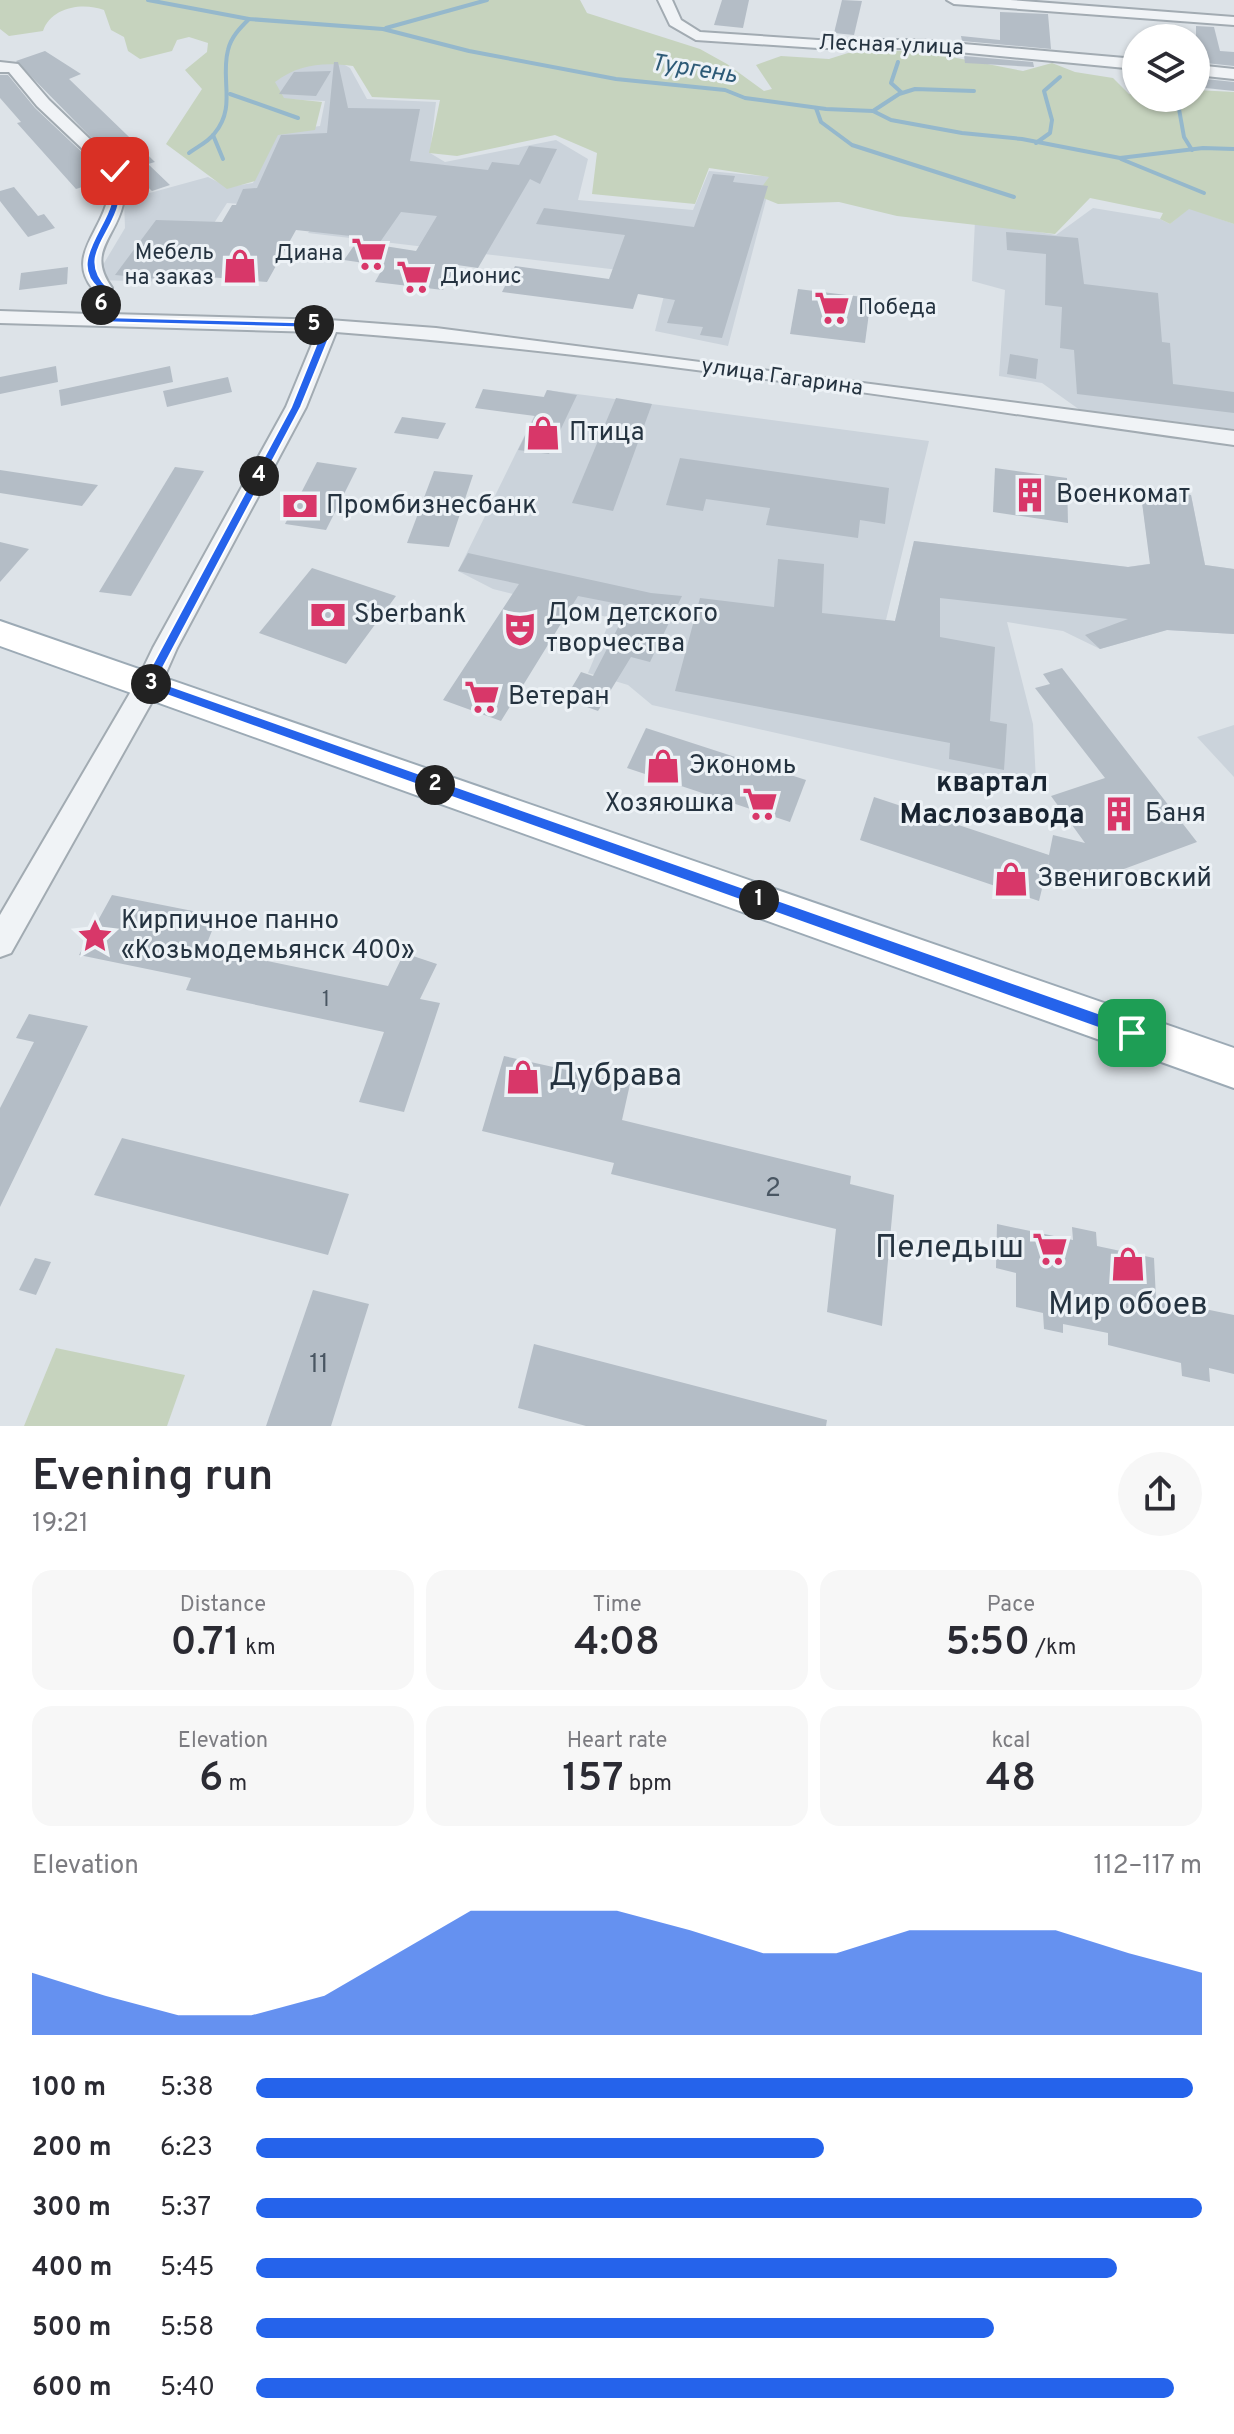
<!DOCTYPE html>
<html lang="en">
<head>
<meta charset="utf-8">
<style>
  :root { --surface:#fff; --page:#f7f7f7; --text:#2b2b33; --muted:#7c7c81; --accent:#2563eb }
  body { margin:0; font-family:Overpass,sans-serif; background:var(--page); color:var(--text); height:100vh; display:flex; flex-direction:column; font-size:30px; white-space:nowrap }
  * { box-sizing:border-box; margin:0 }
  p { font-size:26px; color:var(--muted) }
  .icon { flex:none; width:44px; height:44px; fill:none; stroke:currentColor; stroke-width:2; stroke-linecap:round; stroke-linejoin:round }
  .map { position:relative; height:1426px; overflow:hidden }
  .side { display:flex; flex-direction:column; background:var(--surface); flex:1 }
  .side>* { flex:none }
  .controls { position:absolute; left:1122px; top:24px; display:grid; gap:16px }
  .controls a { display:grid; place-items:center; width:88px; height:88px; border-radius:50%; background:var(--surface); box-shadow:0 2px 6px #0004; font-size:40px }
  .pin { position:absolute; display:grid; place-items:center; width:68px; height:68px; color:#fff; margin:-34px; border-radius:16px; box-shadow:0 4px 12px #0006 }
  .km { position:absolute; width:40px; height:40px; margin:-20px; border-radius:50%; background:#222; color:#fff; font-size:22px; line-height:40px; text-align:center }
  .round { display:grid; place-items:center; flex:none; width:84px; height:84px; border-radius:42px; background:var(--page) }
  .head { display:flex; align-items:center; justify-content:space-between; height:136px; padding:0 32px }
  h1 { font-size:44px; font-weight:600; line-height:60px }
  .figures { display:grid; grid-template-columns:repeat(3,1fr); gap:12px; height:136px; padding:8px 32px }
  .figures div { display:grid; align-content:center; border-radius:20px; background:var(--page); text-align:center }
  .figures b { font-size:40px; font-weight:600 }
  .figures small { font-size:22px; font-weight:400 }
  .figures p { font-size:22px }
  .chart { height:224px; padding:16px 32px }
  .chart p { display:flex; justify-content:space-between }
  .chart svg { width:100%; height:144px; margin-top:8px; fill:var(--accent); opacity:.7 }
  ul { padding:0 32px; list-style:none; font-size:26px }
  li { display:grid; grid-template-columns:128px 96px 1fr; align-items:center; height:60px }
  li i { height:20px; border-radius:10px; background:var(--accent) }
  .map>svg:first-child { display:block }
  .built { fill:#cbd3db }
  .green { fill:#c6d3be }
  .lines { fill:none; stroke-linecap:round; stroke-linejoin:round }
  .stream { stroke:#95b8cc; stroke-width:4 }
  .building { fill:#b4bdc6; fill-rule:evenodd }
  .minor-casing { stroke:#a2abb2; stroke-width:4 }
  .major-casing { stroke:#9caab5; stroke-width:4 }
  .minor { fill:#f0f3f6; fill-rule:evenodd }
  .major { fill:#fff; fill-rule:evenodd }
  .route { fill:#2563eb; stroke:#fff; stroke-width:2 }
  .labels { text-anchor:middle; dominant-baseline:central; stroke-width:6; stroke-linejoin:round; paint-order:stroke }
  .far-street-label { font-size:22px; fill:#253340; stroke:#edf2f6 }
  .far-poi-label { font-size:22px; fill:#253340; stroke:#edf2f6; text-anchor:end }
  .number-label { font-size:22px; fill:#495662 }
  .far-water-label { font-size:24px; font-style:italic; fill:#2d5a77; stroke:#edf2f6 }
  .poi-label { font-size:26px; fill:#253340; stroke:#edf2f6; text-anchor:start }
  .near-number-label { font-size:26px; fill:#495662 }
  .neighbourhood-label { font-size:28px; font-weight:bold; fill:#182431; stroke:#edf2f6 }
  .near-poi-label { font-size:32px; fill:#253340; stroke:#edf2f6; text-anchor:start }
</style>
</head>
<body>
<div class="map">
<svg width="1234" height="1426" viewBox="0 0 1234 1426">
  <rect width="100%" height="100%" fill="#dde3e8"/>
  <g class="built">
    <polygon points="328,55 350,68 367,99 436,102 430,153 445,162 556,140 588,159 578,200 693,210 709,171 772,177 728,346 655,331 669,276 308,233 323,213 303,208 227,203 176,282 94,280 125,228 124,200 208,177 228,187 253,183 277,132 320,126 325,101 281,99 272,82 290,71"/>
    <polygon points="1093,208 1160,219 1170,224 1189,208 1234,224 1234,429 1080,410 1042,383 999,376 1005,290 972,281 975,221 1056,235"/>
    <polygon points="547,390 929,441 886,620 895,621 914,541 1128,567 1174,560 1172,543 1147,538 1140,487 1191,495 1205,565 1234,569 1234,634 1167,630 1100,649 1063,631 1007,622 1033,724 1036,781 998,783 652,705 628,685 588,673 611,618 493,589 458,571"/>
    <polygon points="1234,725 1234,777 1197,737"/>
  </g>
  <g class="green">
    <path d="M0,0H580L587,13L700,49L727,64L764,91L772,89L756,65L781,56L829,59L848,53L916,50L1023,71L1052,63L1075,72L1113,78L1129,94L1136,95V98H1196V90L1234,92V224L1189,209L1170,224L1160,219L1163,213L1090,198L1055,234L897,216L839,202L778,204L756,195L769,177L709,168L695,204L592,194L597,153L555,135L457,156L429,153L440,100L372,97L353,66C323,62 299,64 275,82L284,98L322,102L315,130L278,135L255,181L227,189L166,144L202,89L185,70L207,52L208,43L189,37L177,40L172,51L140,59L128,51L124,37L111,30L104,10C83,2 51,7 43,31L9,36L0,29Z"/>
    <polygon points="56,1348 185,1375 167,1426 24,1426"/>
  </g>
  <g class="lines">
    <g class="stream">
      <polyline points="148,0 249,19 383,29 469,51 616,79 725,90 745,98 826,109 873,111 891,120 962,133 1022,139 1120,158 1203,148 1234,149"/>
      <polyline points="386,28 487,0"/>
      <polyline points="898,62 891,83 901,92"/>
      <polyline points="230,94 298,118"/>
      <polyline points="1177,98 1184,137 1192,150"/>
      <polyline points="816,108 821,122 852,145 1014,197"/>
      <polyline points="873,111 899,94 915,89 974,91"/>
      <polyline points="213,135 223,159"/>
      <polyline points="1036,143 1050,133 1052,120 1044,91 1060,77"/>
      <path d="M189,153C197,147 208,142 214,134C237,107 220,80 228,50C231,37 240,28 249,19"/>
      <polyline points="1121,159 1204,193"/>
    </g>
  </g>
  <g class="building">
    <polygon points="722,0 749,0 743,28 714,25"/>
    <polygon points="842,0 862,1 854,35 834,33"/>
    <polygon points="1000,12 1048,14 1051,49 962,41 961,36 1000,40"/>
    <polygon points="1196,26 1214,27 1220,51 1234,52 1234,66 1196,62"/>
    <polygon points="45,51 81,74 69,79 155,162 148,164 170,185 152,191 131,171 126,173 16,61"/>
    <polygon points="964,56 1033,62 1034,67 965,63"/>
    <path d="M334,62H338L348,108L420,109L410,161L488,170L492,162L519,165L529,146L557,149L540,184L530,179L478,268L457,265L443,290L375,282L384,266L344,260L360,237L296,230L267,282L173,274L169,280L115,275L156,220L222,222L232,205H236L243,189L257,188L281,135L327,133ZM401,212L437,216L416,251L378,245Z"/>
    <polygon points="331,71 316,96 279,94 294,72"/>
    <polygon points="0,75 8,75 35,108 104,173 104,180 76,189 17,123 21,122 0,98"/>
    <polygon points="1196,78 1234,82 1234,91 1196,87"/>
    <polygon points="713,174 735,176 733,182 768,186 722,338 700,335 703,327 667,323 675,300 638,294 633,309 502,292 515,266 609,279 625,235 536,224 544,208 694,227"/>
    <polygon points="14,187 38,216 44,214 55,228 28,237 0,201 0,191"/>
    <polygon points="1006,232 1078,238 1084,284 1158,293 1162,342 1170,343 1173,384 1234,392 1234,413 1077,394 1074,350 1060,348 1062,307 1045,305 1046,254 1007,250"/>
    <polygon points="68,267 67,284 19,290 21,273"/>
    <polygon points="798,289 871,298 865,343 790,334"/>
    <polygon points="1010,354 1038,359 1036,379 1007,374"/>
    <polygon points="56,366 58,382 0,394 0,377"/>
    <polygon points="170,366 173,382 61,406 59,390"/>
    <polygon points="228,377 232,392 167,407 163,391"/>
    <polygon points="483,389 544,397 547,390 577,395 549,454 518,450 535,416 475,408"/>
    <polygon points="616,398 652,404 613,511 572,503"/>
    <polygon points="402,417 446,423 438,439 394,433"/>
    <polygon points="680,458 889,488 885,524 860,520 858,538 766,525 770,508 706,499 703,511 666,505"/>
    <polygon points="317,462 357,468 326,530 285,524"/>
    <polygon points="175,467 204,471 131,596 99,592"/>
    <polygon points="995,468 1067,478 1068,523 993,512"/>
    <polygon points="0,470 33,475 98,485 82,506 0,493"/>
    <polygon points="434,471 473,475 449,547 407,543"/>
    <polygon points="1140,487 1191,495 1205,565 1234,569 1234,634 1167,630 1100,649 1085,635 1128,619 940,598 940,637 995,647 990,721 1007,724 1004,770 949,759 950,743 675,691 700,598 774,607 778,559 824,564 822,613 895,621 914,541 1128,567 1150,564"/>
    <polygon points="0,542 29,549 0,582"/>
    <polygon points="468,553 651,593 682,596 650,662 631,657 598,711 565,699 581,672 593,676 629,606 578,596 501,721 443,700 519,584 458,571"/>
    <polygon points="312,568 396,596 346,664 259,633"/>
    <polygon points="1062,668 1197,842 1086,883 1047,870 1049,860 1039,901 860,840 874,797 1049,855 1053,835 1085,843 1051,796 1105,778 1035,688 1050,684 1043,674"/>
    <polygon points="646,728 806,780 790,822 627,768"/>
    <polygon points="112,895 218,916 205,948 388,986 404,953 437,964 420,999 440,1003 404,1112 359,1102 384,1032 186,990 191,978 79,955"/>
    <polygon points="29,1014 88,1026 0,1207 0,1108 34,1042 16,1038"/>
    <polygon points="504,1056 630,1084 622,1120 851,1176 850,1184 894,1195 882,1326 827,1312 836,1229 611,1174 614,1163 482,1131"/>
    <polygon points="122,1138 349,1194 328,1255 94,1195"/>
    <polygon points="997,1224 1073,1240 1072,1227 1096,1232 1097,1246 1154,1258 1156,1299 1234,1315 1234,1374 1209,1368 1210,1382 1182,1376 1181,1363 1108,1345 1108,1333 1063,1324 1063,1333 1044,1329 1043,1313 1016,1307 1016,1273 996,1268"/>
    <polygon points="35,1258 51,1262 36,1295 19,1290"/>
    <polygon points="313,1290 369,1304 331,1426 266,1426"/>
    <polygon points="534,1344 827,1420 826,1426 586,1426 518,1408"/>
  </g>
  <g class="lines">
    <g class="minor-casing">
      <g id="minor">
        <polygon points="658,0 672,0 681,20 700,32 818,40 917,40 1136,59 1136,69 917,48 818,48 696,40 670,25"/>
        <polygon points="947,0 1010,0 1234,17 1234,25 954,4"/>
        <path d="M0,62L18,64L49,100L123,171C124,182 126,193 123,204C115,239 86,252 112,288L109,314L329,320L436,328L1234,431V445C936,404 637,355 336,332L306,407L177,648L158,691L11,953L0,957V915L137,681L153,648L286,407L317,332L0,323V311L90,314L93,289C68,259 97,235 106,205C108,194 107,183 107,172L37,106L9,72H0Z"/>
        <polygon points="1196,65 1234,69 1234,79 1196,75"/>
      </g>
    </g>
    <g class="major-casing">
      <polygon id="major" points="0,621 1234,1048 1234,1088 0,646"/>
    </g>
    <use href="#minor" class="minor"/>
    <use href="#major" class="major"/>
  </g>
  <path class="route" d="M115,169L119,171C119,181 122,194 119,203C112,236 77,257 108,288L104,317L329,323L334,326L301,407L156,681L1132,1025L1140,1033L1138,1038L1132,1040L144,687L142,684L291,407L323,328L96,322L99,289C68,264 104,231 111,203C113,194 111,181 110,171Z"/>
  <defs>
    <g id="supermarket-bare" transform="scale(2.76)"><path d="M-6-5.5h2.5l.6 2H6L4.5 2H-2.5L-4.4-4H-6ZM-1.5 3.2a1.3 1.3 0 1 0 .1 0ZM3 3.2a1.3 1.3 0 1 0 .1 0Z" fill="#d83769" stroke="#edf2f6" stroke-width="2.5" paint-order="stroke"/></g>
    <g id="shop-bare" transform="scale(2.76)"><path d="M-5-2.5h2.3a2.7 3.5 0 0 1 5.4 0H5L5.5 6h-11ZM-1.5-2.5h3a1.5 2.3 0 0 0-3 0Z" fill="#d83769" stroke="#edf2f6" stroke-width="2.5" paint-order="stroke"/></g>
    <g id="building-bare" transform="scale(2.76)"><path d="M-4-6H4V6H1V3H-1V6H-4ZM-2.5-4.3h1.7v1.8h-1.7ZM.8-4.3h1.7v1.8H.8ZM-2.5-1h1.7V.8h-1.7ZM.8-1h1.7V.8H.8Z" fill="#d83769" stroke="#edf2f6" stroke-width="2.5" paint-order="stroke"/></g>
    <g id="bank-bare" transform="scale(2.76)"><path d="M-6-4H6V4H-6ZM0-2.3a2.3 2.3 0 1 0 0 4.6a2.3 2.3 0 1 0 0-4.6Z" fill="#d83769" stroke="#edf2f6" stroke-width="2.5" paint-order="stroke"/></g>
    <g id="theatre-bare" transform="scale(2.76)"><path d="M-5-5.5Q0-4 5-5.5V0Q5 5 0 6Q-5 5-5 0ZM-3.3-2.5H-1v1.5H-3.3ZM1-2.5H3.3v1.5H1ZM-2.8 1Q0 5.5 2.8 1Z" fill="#d83769" stroke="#edf2f6" stroke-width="2.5" paint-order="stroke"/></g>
    <g id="sight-bare" transform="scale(2.76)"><path d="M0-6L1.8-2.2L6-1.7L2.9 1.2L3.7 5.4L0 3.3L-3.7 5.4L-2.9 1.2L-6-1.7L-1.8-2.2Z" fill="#d83769" stroke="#edf2f6" stroke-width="2.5" paint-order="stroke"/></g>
  </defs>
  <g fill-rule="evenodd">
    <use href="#supermarket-bare" x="369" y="254"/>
    <use href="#shop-bare" x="240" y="266"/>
    <use href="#supermarket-bare" x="414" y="277"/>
    <use href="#supermarket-bare" x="832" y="308"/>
    <use href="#shop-bare" x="543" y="433"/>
    <use href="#building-bare" x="1030" y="495"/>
    <use href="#bank-bare" x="300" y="506"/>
    <use href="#bank-bare" x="328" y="615"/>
    <use href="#theatre-bare" x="520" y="629"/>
    <use href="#supermarket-bare" x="482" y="697"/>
    <use href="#shop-bare" x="663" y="766"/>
    <use href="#supermarket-bare" x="760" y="804"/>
    <use href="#building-bare" x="1119" y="814"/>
    <use href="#shop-bare" x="1011" y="879"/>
    <use href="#sight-bare" x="95" y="936"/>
    <use href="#shop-bare" x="523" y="1077"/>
    <use href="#supermarket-bare" x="1050" y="1249"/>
    <use href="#shop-bare" x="1128" y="1264"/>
  </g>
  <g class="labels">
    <g class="far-street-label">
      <text transform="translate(891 46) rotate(2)">Лесная улица</text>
      <text transform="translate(782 378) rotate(8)">улица Гагарина</text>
    </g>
    <g class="far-poi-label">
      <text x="214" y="253">Мебель<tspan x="214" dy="25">на заказ</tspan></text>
      <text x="343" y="254">Диана</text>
      <text x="440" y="277" text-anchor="start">Дионис</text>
      <text x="858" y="308" text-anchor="start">Победа</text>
    </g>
    <g class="number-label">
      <text x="326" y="1000">1</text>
    </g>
    <g class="far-water-label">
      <text transform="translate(694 70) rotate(9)">Тургень</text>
    </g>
    <g class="poi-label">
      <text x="569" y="433">Птица</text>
      <text x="1056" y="495">Военкомат</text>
      <text x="326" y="506">Промбизнесбанк</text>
      <text x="546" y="614">Дом детского<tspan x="546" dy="30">творчества</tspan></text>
      <text x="354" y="615">Sberbank</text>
      <text x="508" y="697">Ветеран</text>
      <text x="689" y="766">Экономь</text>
      <text x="734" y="804" text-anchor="end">Хозяюшка</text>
      <text x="1145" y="814">Баня</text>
      <text x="1037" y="879">Звениговский</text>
      <text x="121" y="921">Кирпичное панно<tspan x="121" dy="30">«Козьмодемьянск 400»</tspan></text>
    </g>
    <g class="near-number-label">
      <text x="773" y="1189">2</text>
      <text x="319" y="1365">11</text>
    </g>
    <g class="neighbourhood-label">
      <text x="992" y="784">квартал<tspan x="992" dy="32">Маслозавода</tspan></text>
    </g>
    <g class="near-poi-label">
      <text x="549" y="1077">Дубрава</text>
      <text x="1024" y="1249" text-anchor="end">Пеледыш</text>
      <text x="1128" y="1306" text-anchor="middle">Мир обоев</text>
    </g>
  </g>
</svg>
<div class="controls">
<a><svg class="icon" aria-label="layers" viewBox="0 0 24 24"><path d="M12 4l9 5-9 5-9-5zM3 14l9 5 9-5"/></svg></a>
</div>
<div class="pin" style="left:1132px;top:1033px;background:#1e9e55"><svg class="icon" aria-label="arrive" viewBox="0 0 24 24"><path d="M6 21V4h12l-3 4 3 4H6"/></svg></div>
<div class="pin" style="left:115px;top:171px;background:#d93025"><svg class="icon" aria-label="check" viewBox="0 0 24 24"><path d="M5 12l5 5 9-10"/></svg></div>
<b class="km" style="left:759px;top:900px">1</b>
<b class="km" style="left:435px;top:785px">2</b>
<b class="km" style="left:151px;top:684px">3</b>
<b class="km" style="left:259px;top:476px">4</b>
<b class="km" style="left:314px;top:325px">5</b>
<b class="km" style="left:101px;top:305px">6</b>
</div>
<section class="side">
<div class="head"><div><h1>Evening run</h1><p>19:21</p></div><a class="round"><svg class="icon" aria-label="share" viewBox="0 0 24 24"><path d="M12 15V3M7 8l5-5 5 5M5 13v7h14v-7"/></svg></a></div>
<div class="figures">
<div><p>Distance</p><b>0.71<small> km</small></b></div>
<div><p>Time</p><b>4:08</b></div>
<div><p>Pace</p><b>5:50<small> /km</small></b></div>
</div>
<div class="figures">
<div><p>Elevation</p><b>6<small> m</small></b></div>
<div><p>Heart rate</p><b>157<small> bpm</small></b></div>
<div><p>kcal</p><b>48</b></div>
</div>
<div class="chart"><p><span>Elevation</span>112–117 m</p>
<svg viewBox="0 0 160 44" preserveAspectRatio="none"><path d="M0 44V25L10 32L20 38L30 38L40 32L50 19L60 6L70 6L80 6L90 12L100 19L110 19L120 12L130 12L140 12L150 19L160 25V44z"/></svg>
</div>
<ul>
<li><b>100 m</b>5:38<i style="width:99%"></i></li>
<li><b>200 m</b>6:23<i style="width:60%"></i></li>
<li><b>300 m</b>5:37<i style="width:100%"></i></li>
<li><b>400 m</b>5:45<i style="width:91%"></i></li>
<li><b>500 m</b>5:58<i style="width:78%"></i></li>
<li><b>600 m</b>5:40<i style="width:97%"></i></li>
</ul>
</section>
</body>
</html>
